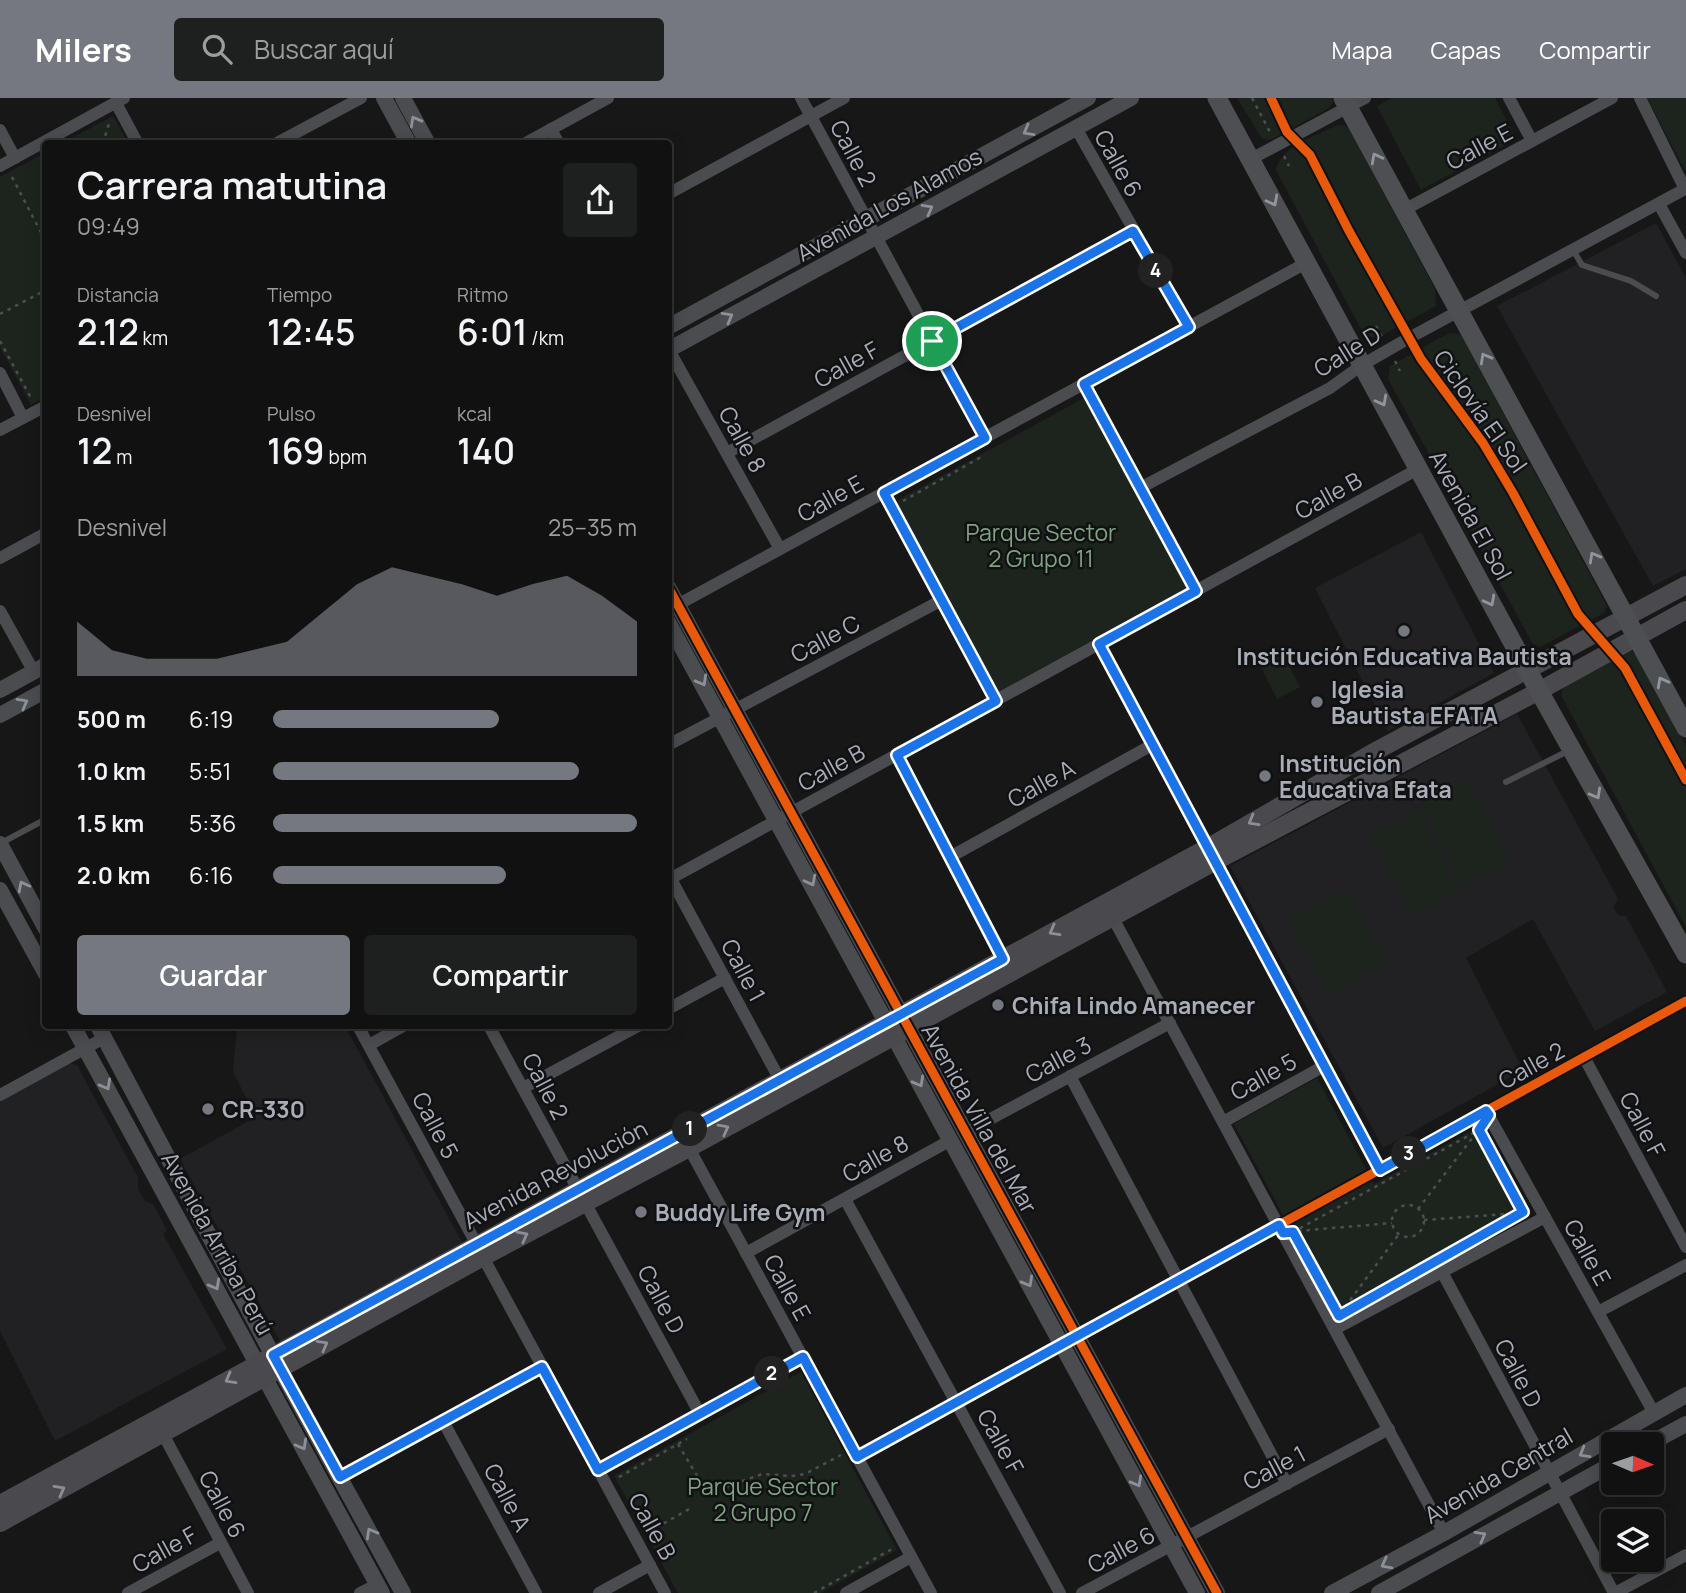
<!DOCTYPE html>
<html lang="es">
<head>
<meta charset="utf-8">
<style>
  :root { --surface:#111; --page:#1e1f1f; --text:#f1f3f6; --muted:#9c9d9f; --line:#303131; --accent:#757880 }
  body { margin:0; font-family:Manrope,sans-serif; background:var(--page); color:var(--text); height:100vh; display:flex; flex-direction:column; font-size:26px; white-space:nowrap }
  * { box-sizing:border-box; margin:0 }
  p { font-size:23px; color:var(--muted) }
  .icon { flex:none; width:38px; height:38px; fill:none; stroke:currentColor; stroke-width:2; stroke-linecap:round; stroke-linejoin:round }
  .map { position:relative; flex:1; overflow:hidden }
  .side { position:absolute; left:42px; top:42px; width:630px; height:889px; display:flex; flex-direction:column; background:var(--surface); border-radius:7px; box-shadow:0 4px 18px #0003,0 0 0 2px var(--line) }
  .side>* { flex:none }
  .needle { width:46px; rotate:92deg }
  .tools { position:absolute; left:1601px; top:1334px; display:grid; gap:14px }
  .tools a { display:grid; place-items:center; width:63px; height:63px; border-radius:7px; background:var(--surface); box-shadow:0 4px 18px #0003,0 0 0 2px var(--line); font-size:35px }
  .pin { position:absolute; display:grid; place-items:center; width:60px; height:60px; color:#fff; margin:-30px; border:4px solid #fff; border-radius:50%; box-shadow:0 2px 7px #0007 }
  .km { position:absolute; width:35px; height:35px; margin:-18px; border-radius:50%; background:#222; color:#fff; font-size:19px; line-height:35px; text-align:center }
  .round { display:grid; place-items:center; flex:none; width:74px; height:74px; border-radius:7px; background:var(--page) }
  .overview { display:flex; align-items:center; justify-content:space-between; height:119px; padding:0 35px }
  h1 { font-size:38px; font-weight:600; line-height:52px }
  .figures { display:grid; grid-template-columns:repeat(3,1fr); gap:10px; height:119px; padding:7px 35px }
  .figures div { display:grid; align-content:center }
  .figures b { font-size:35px; font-weight:600 }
  .figures small { font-size:19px; font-weight:400 }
  .figures p { font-size:19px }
  .chart { height:196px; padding:14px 35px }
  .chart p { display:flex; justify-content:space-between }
  .chart svg { width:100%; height:126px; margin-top:7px; fill:var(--accent); opacity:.7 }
  .cta { display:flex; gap:14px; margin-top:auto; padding:14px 35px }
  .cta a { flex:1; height:80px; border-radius:7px; background:var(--accent); color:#fff; font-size:28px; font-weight:600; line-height:80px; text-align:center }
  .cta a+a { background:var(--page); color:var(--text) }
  ul { padding:0 35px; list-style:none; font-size:23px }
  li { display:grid; grid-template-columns:112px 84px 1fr; align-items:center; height:52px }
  li i { height:18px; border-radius:9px; background:var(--accent) }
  header { display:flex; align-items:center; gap:42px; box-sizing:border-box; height:98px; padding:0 35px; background:var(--accent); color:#fff }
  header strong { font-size:33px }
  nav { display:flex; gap:38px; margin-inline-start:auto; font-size:24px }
  .search { width:490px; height:63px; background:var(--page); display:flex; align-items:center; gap:18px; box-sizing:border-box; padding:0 24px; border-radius:7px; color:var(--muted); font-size:26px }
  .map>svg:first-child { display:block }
  .built { fill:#212123 }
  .green { fill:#1d241e }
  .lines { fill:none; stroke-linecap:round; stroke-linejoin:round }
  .path { stroke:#4d4e52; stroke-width:2.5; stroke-dasharray:3.5 5; stroke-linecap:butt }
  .service { stroke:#4b4c50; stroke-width:6 }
  .minor { stroke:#4b4c50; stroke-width:12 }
  .tertiary { stroke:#4b4c50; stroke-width:16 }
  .secondary { stroke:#4a4a4e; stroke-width:18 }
  .primary { stroke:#4d4f52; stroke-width:19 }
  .cycleway-casing { stroke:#111113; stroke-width:13 }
  .cycleway { stroke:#e8590c; stroke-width:9 }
  .oneway { stroke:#8c9099 }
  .oneway2 { stroke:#91969e }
  .oneway3 { stroke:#8c8f98 }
  .route-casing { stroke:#fff; stroke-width:14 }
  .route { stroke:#1a73e8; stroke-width:9 }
  .poi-dot { fill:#757880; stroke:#111113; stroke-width:2.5 }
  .labels { text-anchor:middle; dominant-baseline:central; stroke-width:5; stroke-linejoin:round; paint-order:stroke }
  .street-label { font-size:23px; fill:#a8adb8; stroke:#111113 }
  .park-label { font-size:23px; fill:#7fa381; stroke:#111113 }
  .poi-label { font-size:23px; font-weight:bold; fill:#a8adb8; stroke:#111113; text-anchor:start }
</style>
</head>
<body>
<header>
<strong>Milers</strong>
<div class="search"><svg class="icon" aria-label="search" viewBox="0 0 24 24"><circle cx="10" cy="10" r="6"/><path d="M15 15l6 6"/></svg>Buscar aquí</div>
<nav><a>Mapa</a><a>Capas</a><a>Compartir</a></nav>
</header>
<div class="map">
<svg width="1686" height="1495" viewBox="0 0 1686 1495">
  <rect width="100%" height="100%" fill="#171717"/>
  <g class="built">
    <polygon points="1656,125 1686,180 1686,471 1653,488 1497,208"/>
    <polygon points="1421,434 1494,575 1388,633 1315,490"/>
    <polygon points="1517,616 1618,801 1613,809 1618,817 1626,818 1667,894 1595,933 1533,821 1466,860 1523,972 1383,1050 1230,768"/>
    <polygon points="237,928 345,928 464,1148 281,1245 180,1061 256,1019 233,974"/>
    <polygon points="65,964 77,967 138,1080 138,1091 145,1103 153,1106 167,1132 163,1136 227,1251 55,1343 0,1233 0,1000"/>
  </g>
  <g class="green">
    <polygon points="1237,0 1332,0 1333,4 1329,10 1270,42 1262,41"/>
    <polygon points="1392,0 1495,0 1516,41 1421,92 1377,8"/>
    <polygon points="1647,0 1686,0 1686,74"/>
    <polygon points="113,18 128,45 62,45"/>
    <path d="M1343,27L1349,31L1435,191L1436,208L1377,240L1367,238L1361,231L1276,72C1280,49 1316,38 1335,28Z"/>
    <polygon points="45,55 45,299 31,307 0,249 0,79"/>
    <polygon points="1454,235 1461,237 1607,508 1604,515 1540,549 1533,546 1388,281 1390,268 1447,236"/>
    <polygon points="1084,300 1187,490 999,594 894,404"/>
    <polygon points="1279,549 1300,589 1277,601 1257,561"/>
    <polygon points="1631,553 1637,558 1686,648 1686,829 1562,599 1562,592 1567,584 1624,554"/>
    <polygon points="1467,682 1509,762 1461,787 1419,707"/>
    <polygon points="1417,711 1459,791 1411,817 1369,737"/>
    <polygon points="1346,790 1365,827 1306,858 1287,821"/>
    <polygon points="1366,828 1385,865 1327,896 1308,859"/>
    <polygon points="1317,980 1374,1086 1480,1028 1527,1116 1338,1219 1234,1026"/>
    <polygon points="801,1274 897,1452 821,1495 678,1495 614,1378"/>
  </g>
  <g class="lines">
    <g class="path">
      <polyline points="1252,0 1270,34"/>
      <polyline points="103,46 109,25"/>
      <polyline points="1284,58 1289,68"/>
      <polyline points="12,79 46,144"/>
      <polyline points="0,216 46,192"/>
      <polyline points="1376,228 1382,239"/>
      <polyline points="0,243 31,300"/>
      <polyline points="1395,263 1400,273"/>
      <polyline points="903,403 983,358"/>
      <polygon points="1479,1032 1523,1114 1339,1218 1293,1134"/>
      <circle cx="1408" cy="1123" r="16"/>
      <polyline points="1418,1111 1476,1035"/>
      <polyline points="1424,1122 1521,1115"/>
      <polyline points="1298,1133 1392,1125"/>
      <polyline points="1345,1209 1399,1136"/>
      <polyline points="678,1346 699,1381"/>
      <polyline points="619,1379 687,1341"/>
      <polyline points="726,1389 762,1376 792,1378 805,1376 841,1357"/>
      <polyline points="649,1434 689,1411"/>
      <polyline points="814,1495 892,1451"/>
    </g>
    <g class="service">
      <polyline points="1573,152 1582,167 1631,183 1656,198"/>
      <polyline points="1506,684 1570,652"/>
      <polyline points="1,745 46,721"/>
    </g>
    <g class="minor">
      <polyline points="801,0 985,340"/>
      <polyline points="1509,0 1532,43"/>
      <polyline points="116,5 138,46"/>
      <polyline points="1076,30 1189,229"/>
      <polyline points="551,31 559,46"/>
      <polyline points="0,32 15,60"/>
      <polyline points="275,46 361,0"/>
      <polyline points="524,46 608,0"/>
      <polyline points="1251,61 1365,0"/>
      <polyline points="0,68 124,0"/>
      <polyline points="668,96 844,0"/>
      <polyline points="1659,106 1686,155"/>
      <polyline points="1404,112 1612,0"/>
      <polyline points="669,252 780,451"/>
      <polyline points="0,275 23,320"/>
      <polyline points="1084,286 1196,493"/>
      <polyline points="0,332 46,308"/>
      <polyline points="727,355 1133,133"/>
      <polyline points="1140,390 1330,290 1362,267 1409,240 1685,91 1640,0"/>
      <polyline points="884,395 996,603"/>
      <polyline points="0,460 46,435"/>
      <polyline points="668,512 1306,165"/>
      <polyline points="0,513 34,574"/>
      <polyline points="1099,546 1380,1072"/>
      <polyline points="668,647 942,502"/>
      <polyline points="897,657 1003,861"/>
      <polyline points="950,759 1152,647"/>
      <polyline points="671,781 780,982"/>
      <polyline points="668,782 1418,371"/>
      <polyline points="1113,820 1444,1435"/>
      <polyline points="668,911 725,880"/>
      <polyline points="358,928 477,1147"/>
      <polyline points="489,928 700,1316"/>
      <polyline points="369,947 403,928"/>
      <polyline points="1584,959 1686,1149"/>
      <polyline points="1070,978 1287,1386"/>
      <polyline points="523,990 638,928"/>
      <polyline points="0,997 104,940"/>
      <polyline points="1486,1013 1654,1315"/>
      <polyline points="1223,1024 1324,968"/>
      <polyline points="966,1034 1170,925"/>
      <polyline points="689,1050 931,1495"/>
      <polyline points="845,1101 1060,1495"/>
      <polyline points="746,1155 951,1042"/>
      <polyline points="483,1159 665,1495"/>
      <polyline points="1442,1174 1614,1495"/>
      <polyline points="1598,1214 1686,1167"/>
      <polyline points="1335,1231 1545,1119"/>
      <polyline points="443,1323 536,1495"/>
      <polyline points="163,1336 248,1495"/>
      <polyline points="857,1359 1686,903"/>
      <polyline points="598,1372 803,1260"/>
      <polyline points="340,1379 542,1269"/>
      <polyline points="128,1495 220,1445"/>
      <polyline points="360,1495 378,1486"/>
      <polyline points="599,1495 650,1467"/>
      <polyline points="846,1495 911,1459"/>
      <polyline points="1082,1495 1389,1331"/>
      <polyline points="1615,1495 1686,1457"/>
    </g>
    <g class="tertiary">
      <polyline points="384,0 409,46"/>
      <polyline points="403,0 428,46"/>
      <polyline points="668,229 1088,0"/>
      <polyline points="668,252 1131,0"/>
      <polyline points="668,489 1217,1495"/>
      <polyline points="668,524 1197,1495"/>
      <polyline points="0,592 46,567"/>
      <polyline points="0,617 46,592"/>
      <polyline points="0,746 46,831"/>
      <polyline points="0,792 46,876"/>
      <polyline points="73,928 382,1495"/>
      <polyline points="98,928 280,1271 403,1495"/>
      <polyline points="1649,1346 1686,1326"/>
      <polyline points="1332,1495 1444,1435 1686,1297"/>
      <polyline points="1379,1495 1614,1365"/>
    </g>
    <g class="secondary">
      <polyline points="0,1406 1003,861 1207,750 1372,655 1686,487"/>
      <polyline points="0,1425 483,1159 689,1050 1214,764 1539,593 1686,512"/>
    </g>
    <g class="primary">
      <polyline points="1217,0 1539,593 1686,856"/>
      <polyline points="1343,0 1686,630"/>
    </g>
    <g class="cycleway-casing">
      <g id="cycleway">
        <polyline points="1271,0 1287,34 1310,57 1349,133 1421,261 1483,345 1513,395 1578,516 1625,570 1686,682"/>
        <polyline points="668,489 1217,1495"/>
        <polyline points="857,1359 1686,903"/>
      </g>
    </g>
    <use href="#cycleway" class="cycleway"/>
  </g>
  <defs><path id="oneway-chevron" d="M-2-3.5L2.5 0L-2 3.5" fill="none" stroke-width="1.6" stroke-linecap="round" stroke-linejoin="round" transform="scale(1.75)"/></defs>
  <g class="oneway">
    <use href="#oneway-chevron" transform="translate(415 23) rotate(-119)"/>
    <use href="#oneway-chevron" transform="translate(1028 33) rotate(151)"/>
    <use href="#oneway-chevron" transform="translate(928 111) rotate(-29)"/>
    <use href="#oneway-chevron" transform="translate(728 219) rotate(-29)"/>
    <use href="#oneway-chevron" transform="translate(702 583) rotate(61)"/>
    <use href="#oneway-chevron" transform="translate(23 605) rotate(-29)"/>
    <use href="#oneway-chevron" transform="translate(811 783) rotate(62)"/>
    <use href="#oneway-chevron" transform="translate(23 788) rotate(-118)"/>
    <use href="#oneway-chevron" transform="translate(919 984) rotate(61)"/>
    <use href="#oneway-chevron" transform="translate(106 987) rotate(61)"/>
    <use href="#oneway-chevron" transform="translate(1028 1184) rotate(61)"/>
    <use href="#oneway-chevron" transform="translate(215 1187) rotate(61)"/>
    <use href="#oneway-chevron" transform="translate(302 1347) rotate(61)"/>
    <use href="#oneway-chevron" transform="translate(1584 1355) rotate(150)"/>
    <use href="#oneway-chevron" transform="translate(1137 1384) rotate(61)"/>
    <use href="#oneway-chevron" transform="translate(371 1435) rotate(-119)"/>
    <use href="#oneway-chevron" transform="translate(1481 1438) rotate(-29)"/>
    <use href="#oneway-chevron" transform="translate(1386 1466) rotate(152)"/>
  </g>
  <g class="oneway2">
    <use href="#oneway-chevron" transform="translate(1376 60) rotate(-118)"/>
    <use href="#oneway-chevron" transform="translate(1273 103) rotate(62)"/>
    <use href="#oneway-chevron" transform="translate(1485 260) rotate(-119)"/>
    <use href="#oneway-chevron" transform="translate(1382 303) rotate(62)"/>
    <use href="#oneway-chevron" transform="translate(1594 459) rotate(-119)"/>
    <use href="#oneway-chevron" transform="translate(1490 503) rotate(62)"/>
    <use href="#oneway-chevron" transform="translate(1662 584) rotate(-118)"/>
    <use href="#oneway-chevron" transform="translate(1596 696) rotate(61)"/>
  </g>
  <g class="oneway3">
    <use href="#oneway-chevron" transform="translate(1253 723) rotate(150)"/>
    <use href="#oneway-chevron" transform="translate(1054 833) rotate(151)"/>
    <use href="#oneway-chevron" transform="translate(724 1031) rotate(-28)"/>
    <use href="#oneway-chevron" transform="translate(523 1138) rotate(-28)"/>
    <use href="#oneway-chevron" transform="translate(323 1247) rotate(-29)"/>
    <use href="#oneway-chevron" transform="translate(230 1281) rotate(151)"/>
    <use href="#oneway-chevron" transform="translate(60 1392) rotate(-29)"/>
  </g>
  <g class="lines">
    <g class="route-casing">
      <polygon id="route" points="1133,133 1189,229 1084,286 1196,493 1099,546 1380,1072 1486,1013 1489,1017 1479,1032 1523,1114 1339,1218 1293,1134 1283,1135 1279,1127 857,1359 803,1259 598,1372 542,1269 340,1379 273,1257 1003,861 897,657 996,603 884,395 985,340 932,243"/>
    </g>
    <use href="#route" class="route"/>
  </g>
  <g class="poi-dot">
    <circle cx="1404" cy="533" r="7"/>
    <circle cx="1317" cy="604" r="7"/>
    <circle cx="1265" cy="678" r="7"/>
    <circle cx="998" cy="907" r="7"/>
    <circle cx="208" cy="1011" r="7"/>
    <circle cx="641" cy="1114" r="7"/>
  </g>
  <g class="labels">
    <g class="street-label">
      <text transform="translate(1479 48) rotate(-28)">Calle E</text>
      <text transform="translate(854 55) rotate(62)">Calle 2</text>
      <text transform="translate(1119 65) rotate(61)">Calle 6</text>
      <text transform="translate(889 106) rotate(-29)">Avenida Los Alamos</text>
      <text transform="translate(1347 253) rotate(-32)">Calle D</text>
      <text transform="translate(846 266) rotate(-29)">Calle F</text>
      <text transform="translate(1481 313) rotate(55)">Ciclovía El Sol</text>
      <text transform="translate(743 341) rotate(61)">Calle 8</text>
      <text transform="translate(1328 397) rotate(-29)">Calle B</text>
      <text transform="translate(830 400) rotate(-29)">Calle E</text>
      <text transform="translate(1471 417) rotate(61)">Avenida El Sol</text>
      <text transform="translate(825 540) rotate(-28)">Calle C</text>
      <text transform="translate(831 669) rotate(-29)">Calle B</text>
      <text transform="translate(1041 685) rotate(-29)">Calle A</text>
      <text transform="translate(744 872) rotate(62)">Calle 1</text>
      <text transform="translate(1058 961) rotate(-28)">Calle 3</text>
      <text transform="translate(1531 967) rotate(-29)">Calle 2</text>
      <text transform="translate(1263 978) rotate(-29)">Calle 5</text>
      <text transform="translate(546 988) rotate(62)">Calle 2</text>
      <text transform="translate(980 1020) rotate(61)">Avenida Villa del Mar</text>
      <text transform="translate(1643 1026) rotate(62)">Calle F</text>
      <text transform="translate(436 1027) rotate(62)">Calle 5</text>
      <text transform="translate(875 1060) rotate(-29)">Calle 8</text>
      <text transform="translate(555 1076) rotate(-28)">Avenida Revolución</text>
      <text transform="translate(218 1145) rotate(61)">Avenida Arriba Perú</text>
      <text transform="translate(1588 1154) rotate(61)">Calle E</text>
      <text transform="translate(788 1189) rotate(61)">Calle E</text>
      <text transform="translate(662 1201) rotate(62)">Calle D</text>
      <text transform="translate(1519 1275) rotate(62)">Calle D</text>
      <text transform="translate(1001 1343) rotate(61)">Calle F</text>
      <text transform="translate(1274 1369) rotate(-28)">Calle 1</text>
      <text transform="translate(1498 1377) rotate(-30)">Avenida Central</text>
      <text transform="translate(508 1399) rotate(62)">Calle A</text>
      <text transform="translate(223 1406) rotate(62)">Calle 6</text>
      <text transform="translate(653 1428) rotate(61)">Calle B</text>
      <text transform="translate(164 1451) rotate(-29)">Calle F</text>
      <text transform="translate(1121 1451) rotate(-28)">Calle 6</text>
    </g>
    <g class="park-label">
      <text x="1041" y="434">Parque Sector<tspan x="1041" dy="26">2 Grupo 11</tspan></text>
      <text x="763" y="1388">Parque Sector<tspan x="763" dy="26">2 Grupo 7</tspan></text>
    </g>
    <g class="poi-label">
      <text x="1404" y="558" text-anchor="middle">Institución Educativa Bautista</text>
      <text x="1331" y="591">Iglesia<tspan x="1331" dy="26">Bautista EFATA</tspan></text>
      <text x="1279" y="665">Institución<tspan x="1279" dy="26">Educativa Efata</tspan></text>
      <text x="1012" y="907">Chifa Lindo Amanecer</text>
      <text x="222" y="1011">CR-330</text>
      <text x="655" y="1114">Buddy Life Gym</text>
    </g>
  </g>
</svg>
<div class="tools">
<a><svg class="needle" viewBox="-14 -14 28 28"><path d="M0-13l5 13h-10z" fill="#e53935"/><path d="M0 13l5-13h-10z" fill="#9c9d9f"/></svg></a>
<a><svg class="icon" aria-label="layers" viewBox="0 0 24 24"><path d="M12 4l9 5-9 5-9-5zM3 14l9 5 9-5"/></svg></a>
</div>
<div class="pin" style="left:932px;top:243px;background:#1e9e55"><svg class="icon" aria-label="arrive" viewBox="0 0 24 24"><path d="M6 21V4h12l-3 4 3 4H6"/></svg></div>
<b class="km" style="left:690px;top:1031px">1</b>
<b class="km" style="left:772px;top:1276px">2</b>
<b class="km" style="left:1409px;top:1056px">3</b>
<b class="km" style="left:1156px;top:173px">4</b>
<section class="side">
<div class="overview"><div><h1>Carrera matutina</h1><p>09:49</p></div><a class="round"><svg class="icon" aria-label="share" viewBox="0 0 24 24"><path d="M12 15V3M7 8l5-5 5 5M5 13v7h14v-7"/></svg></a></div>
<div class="figures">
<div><p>Distancia</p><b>2.12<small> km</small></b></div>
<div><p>Tiempo</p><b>12:45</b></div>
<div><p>Ritmo</p><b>6:01<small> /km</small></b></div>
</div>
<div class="figures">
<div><p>Desnivel</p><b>12<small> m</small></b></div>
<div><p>Pulso</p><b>169<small> bpm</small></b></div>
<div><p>kcal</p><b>140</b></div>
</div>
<div class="chart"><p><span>Desnivel</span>25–35 m</p>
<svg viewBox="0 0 160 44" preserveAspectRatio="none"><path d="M0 44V25L10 35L20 38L30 38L40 38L50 35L60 32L70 22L80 12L90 6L100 9L110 12L120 16L130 12L140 9L150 16L160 25V44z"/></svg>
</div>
<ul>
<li><b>500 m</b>6:19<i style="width:62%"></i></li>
<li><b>1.0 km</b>5:51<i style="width:84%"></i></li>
<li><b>1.5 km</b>5:36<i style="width:100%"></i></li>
<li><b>2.0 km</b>6:16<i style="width:64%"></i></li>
</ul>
<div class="cta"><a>Guardar</a><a>Compartir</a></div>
</section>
</div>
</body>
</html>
